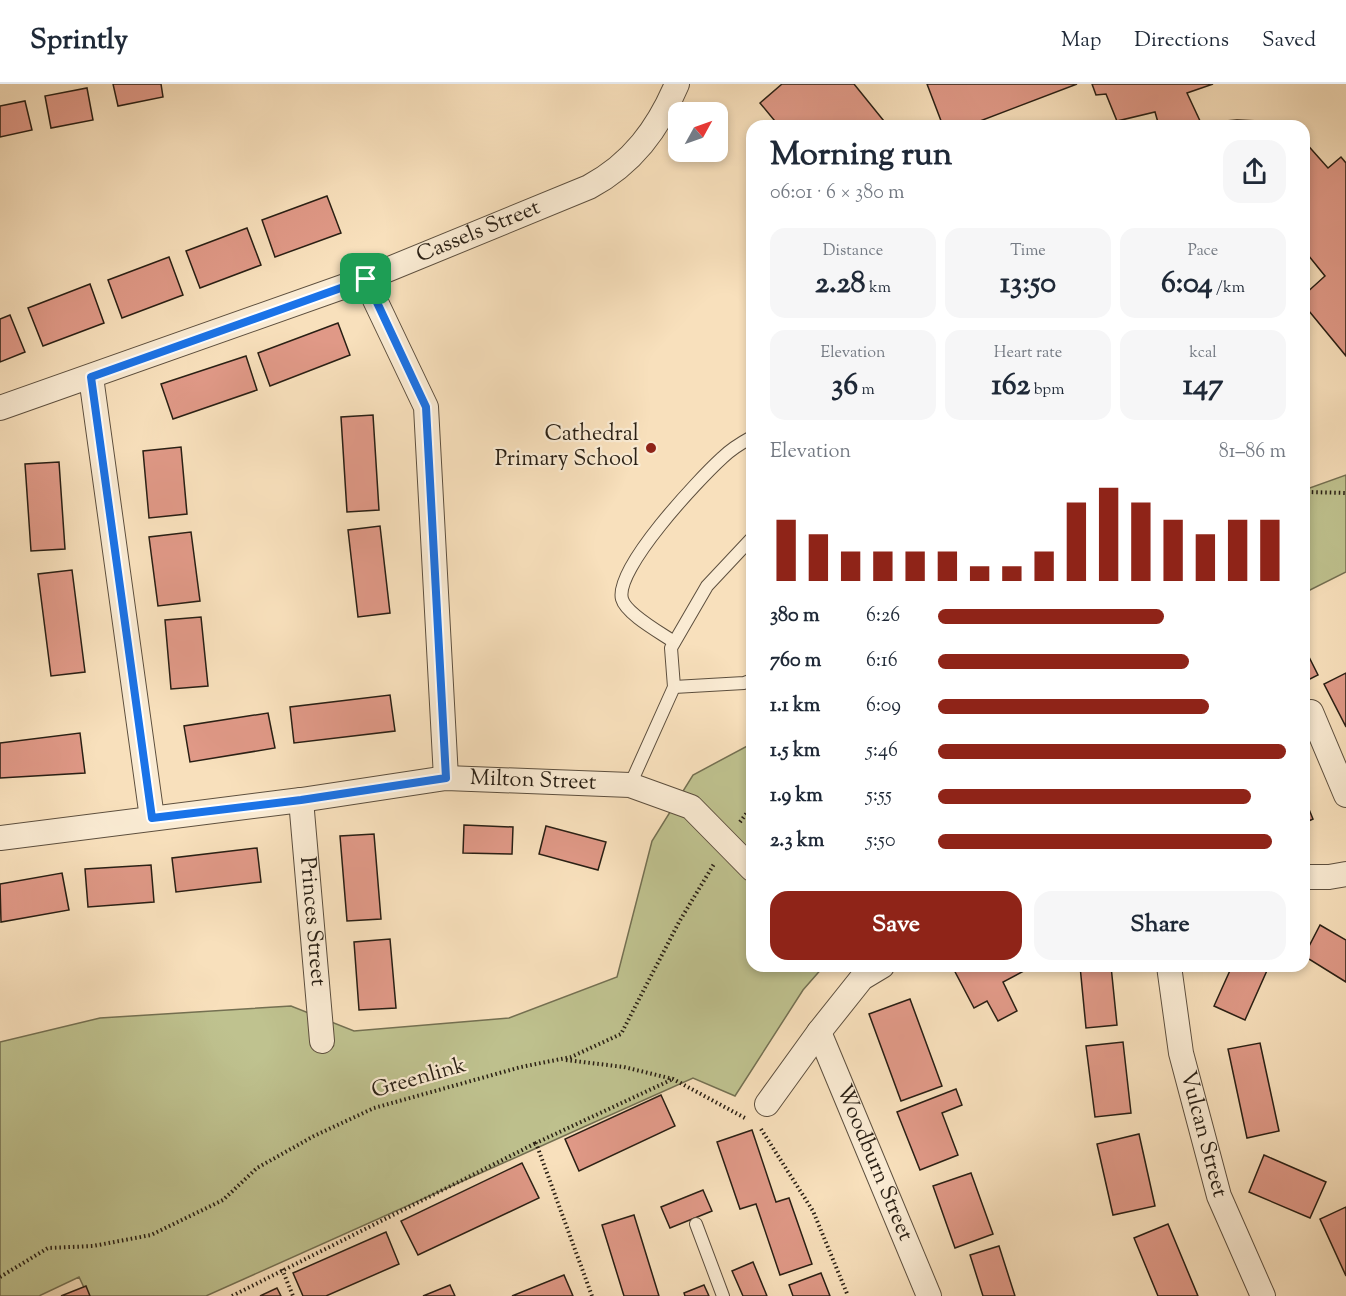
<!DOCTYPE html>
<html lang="en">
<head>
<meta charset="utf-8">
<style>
  :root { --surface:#fff; --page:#f6f6f7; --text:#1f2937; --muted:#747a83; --line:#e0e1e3; --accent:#8f2418 }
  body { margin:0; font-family:"Sorts Mill Goudy",serif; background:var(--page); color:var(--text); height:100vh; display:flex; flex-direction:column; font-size:22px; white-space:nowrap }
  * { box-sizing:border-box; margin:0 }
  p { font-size:20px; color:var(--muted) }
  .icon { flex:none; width:33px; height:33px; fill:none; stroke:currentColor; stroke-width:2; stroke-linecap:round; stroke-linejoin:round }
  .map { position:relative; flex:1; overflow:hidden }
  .side { position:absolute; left:746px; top:36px; width:564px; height:852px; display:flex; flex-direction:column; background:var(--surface); border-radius:18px; box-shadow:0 3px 9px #0003 }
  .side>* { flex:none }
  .needle { width:39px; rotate:50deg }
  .fabs { position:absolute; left:668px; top:18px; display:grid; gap:12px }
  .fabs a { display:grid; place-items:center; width:60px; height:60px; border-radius:12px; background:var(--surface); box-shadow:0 3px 9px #0003; font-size:30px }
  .pin { position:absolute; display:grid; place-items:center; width:51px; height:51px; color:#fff; margin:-26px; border-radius:12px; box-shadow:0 3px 9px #0006 }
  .round { display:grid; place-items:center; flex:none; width:63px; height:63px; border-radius:18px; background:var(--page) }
  .headline { display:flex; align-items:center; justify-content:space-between; height:102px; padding:0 24px }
  h1 { font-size:33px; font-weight:700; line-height:45px }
  .stats { display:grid; grid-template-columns:repeat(3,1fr); gap:9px; height:102px; padding:6px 24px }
  .stats div { display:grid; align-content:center; border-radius:15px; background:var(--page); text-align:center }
  .stats b { font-size:30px; font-weight:700 }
  .stats small { font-size:16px; font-weight:400 }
  .stats p { font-size:16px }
  .chart { height:168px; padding:12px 24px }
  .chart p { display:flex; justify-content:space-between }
  .chart svg { width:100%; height:108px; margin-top:6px; stroke:var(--accent); stroke-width:6 }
  .primary-button { display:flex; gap:12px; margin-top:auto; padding:12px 24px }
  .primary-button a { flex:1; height:69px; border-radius:18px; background:var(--accent); color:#fff; font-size:24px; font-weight:700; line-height:69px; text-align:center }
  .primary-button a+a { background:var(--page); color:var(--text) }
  ul { padding:0 24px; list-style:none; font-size:20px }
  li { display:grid; grid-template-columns:96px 72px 1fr; align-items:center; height:45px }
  li i { height:15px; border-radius:8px; background:var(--accent) }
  header { display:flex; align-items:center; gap:36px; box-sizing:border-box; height:84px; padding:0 30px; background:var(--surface); border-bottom:2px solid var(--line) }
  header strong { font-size:28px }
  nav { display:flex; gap:33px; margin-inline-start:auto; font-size:21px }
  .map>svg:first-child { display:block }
  .green { fill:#bfc28f; stroke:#747052; stroke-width:1.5 }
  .building { fill:#e09987; stroke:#291f14; stroke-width:1.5 }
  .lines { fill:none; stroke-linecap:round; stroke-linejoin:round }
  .lane-casing { stroke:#5d4f3e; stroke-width:14 }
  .street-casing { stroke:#5d4f3e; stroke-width:26 }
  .path { stroke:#291f14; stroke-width:4; stroke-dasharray:1.5 3; stroke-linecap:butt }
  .lane { stroke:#faebd3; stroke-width:12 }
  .street { stroke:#faebd3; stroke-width:24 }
  .route-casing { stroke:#fff; stroke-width:12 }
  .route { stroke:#1a73e8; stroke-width:8 }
  .poi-dot { fill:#8f2418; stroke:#faebd3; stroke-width:2 }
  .labels { text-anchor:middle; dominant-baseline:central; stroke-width:4.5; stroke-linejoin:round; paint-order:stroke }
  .street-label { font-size:22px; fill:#291f14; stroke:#faebd3 }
  .poi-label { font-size:22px; fill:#291f14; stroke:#faebd3; text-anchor:end }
</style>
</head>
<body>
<header>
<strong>Sprintly</strong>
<nav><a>Map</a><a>Directions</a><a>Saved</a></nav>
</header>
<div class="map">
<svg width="1346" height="1212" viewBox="0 0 1346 1212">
  <rect width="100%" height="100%" fill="#f8e0bc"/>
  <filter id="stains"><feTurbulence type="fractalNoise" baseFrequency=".00333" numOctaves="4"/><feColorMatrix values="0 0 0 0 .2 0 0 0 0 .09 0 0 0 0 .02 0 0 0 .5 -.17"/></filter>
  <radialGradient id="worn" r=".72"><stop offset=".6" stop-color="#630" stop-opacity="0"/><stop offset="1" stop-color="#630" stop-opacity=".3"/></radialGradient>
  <g class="green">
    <polygon points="1346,391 1346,488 1304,509 1304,406"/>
    <polygon points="751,660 752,882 824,882 803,906 735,1012 693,994 206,1212 88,1212 79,1193 39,1212 0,1212 0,958 100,934 291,922 354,947 509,934 617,893 652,757 693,691"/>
  </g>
  <g class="building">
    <polygon points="113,0 161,0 163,13 118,22"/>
    <polygon points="782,0 854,0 888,42 779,42 760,19"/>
    <polygon points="927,0 1077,0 967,42 943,42"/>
    <polygon points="1092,0 1213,0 1187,9 1201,39 1237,36 1260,37 1270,42 1159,42 1155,28 1117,37 1106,10 1096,11"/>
    <polygon points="87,4 93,36 51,44 45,12"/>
    <polygon points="25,17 32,46 0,53 0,22"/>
    <polygon points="1304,57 1328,84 1341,73 1346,79 1346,272 1304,221 1304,211 1325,192 1304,166"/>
    <polygon points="327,112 341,149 275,173 262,136"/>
    <polygon points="247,144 261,181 200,204 186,167"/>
    <polygon points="169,173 183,211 122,234 108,196"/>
    <polygon points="90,200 104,239 43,262 28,224"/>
    <polygon points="10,231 25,268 0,278 0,235"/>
    <polygon points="338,239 350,271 270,302 258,269"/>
    <polygon points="246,272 257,306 173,335 161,300"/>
    <polygon points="373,331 379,426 347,428 341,333"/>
    <polygon points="181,363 187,430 149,434 143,367"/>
    <polygon points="59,378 65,465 31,467 25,380"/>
    <polygon points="380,442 390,529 358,533 348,446"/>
    <polygon points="191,448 200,517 158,522 149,453"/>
    <polygon points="72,486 85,588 51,592 38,490"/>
    <polygon points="201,533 208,602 171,605 165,536"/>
    <polygon points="1304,563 1318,591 1304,598"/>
    <polygon points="1346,589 1346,643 1324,600"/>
    <polygon points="390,611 395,647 294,659 290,623"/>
    <polygon points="268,629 275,664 190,678 184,642"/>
    <polygon points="80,649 85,689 0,694 0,659"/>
    <polygon points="1304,713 1313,735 1304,739"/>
    <polygon points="464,741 513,743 512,770 463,769"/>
    <polygon points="546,742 606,758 598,786 539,770"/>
    <polygon points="374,750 381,835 347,837 340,752"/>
    <polygon points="257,764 261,798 176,808 172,774"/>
    <polygon points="151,781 154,818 88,823 85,785"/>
    <polygon points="62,789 69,826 1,838 0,800"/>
    <polygon points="1320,841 1346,856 1346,898 1304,872"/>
    <polygon points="390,855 396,924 359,926 354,858"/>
    <polygon points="952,882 1022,882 1024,887 1003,898 1017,927 998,937 987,917 974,924"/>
    <polygon points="1080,882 1111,882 1117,941 1086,944"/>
    <polygon points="1232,882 1269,882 1245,936 1214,922"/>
    <polygon points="910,915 942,1002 901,1017 869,930"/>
    <polygon points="1123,958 1131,1029 1095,1033 1086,962"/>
    <polygon points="1260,959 1279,1047 1247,1054 1228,965"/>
    <polygon points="956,1005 962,1021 942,1029 958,1071 920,1086 897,1028"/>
    <polygon points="661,1011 675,1042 579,1087 565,1055"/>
    <polygon points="752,1046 776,1118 789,1114 812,1180 780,1191 756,1120 740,1125 717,1058"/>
    <polygon points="1139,1050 1155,1122 1113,1131 1097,1060"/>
    <polygon points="1264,1071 1326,1098 1310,1134 1249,1108"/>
    <polygon points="522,1079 539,1114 418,1171 401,1137"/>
    <polygon points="971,1089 993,1150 955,1164 933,1102"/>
    <polygon points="703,1106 712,1127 670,1144 661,1123"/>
    <polygon points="1346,1123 1346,1192 1320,1135"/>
    <polygon points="634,1131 659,1212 624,1212 602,1141"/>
    <polygon points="1168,1140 1198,1212 1158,1212 1134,1154"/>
    <polygon points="386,1148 399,1180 326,1212 303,1212 293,1189"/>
    <polygon points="999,1162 1015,1212 983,1212 970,1171"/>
    <polygon points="753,1178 767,1212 743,1212 732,1187"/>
    <polygon points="821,1189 830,1212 793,1212 789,1201"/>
    <polygon points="564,1191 573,1212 512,1212"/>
    <polygon points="450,1201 455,1212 423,1212"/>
    <polygon points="704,1201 709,1212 685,1212 684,1209"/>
    <polygon points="86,1202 90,1212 61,1212"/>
    <polygon points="277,1204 281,1212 260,1212"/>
  </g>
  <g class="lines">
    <g class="lane-casing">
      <g id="lane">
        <path d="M674,558C661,549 626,530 622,515C614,485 699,395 722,374C730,366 741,359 752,353"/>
        <polyline points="674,603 744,599 752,596"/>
        <polyline points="630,701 674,603 671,564 707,502 752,454"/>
        <polyline points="696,1140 723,1212"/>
      </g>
    </g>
    <g class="street-casing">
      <g id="street">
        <polyline points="365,195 426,323 446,694"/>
        <polyline points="91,293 152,734"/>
        <path id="s1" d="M0,324L365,195L589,103C632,80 658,45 677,0"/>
        <polyline points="1311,628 1346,711"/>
        <path id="s2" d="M301,716L322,957"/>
        <path id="s3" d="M0,754L301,716L446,694L630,701L691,723L752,785"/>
        <polyline points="1304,793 1329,793 1346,790"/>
        <path id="s4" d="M1169,882L1181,969L1219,1112L1263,1212"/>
        <path id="s5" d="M819,948L929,1212"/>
        <polyline points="767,1020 819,948 862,894 882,882"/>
      </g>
    </g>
    <g class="path">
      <polyline points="1304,411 1307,408 1346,409"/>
      <polyline points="740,738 752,722"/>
      <polyline points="566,976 624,983 673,995 745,1034"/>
      <polyline points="761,1045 813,1127 848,1212"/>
      <polyline points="282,1185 293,1212"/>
      <polyline points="0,1193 48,1164 93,1162 151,1151 223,1116 257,1084 314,1052 374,1024 521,983 571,973 621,950 679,838 714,780"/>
      <polyline points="232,1212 536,1059"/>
      <polyline points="592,1212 536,1059 673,995"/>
    </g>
    <use href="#lane" class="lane"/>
    <use href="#street" class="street"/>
  </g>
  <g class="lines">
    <g class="route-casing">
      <polygon id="route" points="366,195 426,323 446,694 301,716 152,734 91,293"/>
    </g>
    <use href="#route" class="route"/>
  </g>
  <circle class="poi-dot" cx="651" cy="364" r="6"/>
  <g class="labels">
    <g class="street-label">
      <text stroke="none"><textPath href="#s1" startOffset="510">Cassels Street</textPath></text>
      <text stroke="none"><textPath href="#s3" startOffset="537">Milton Street</textPath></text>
      <text stroke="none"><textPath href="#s2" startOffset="122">Princes Street</textPath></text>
      <text transform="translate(419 995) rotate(-16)">Greenlink</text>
      <text stroke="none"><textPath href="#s4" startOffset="172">Vulcan Street</textPath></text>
      <text stroke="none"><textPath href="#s5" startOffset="142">Woodburn Street</textPath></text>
    </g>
    <g class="poi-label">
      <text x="639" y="351">Cathedral<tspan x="639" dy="25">Primary School</tspan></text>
    </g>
  </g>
  <rect width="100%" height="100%" filter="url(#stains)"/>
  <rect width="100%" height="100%" fill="url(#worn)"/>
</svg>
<div class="fabs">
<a><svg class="needle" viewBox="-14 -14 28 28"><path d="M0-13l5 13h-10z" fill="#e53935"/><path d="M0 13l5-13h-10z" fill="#747a83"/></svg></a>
</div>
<div class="pin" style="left:366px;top:195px;background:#1e9e55"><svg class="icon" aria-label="arrive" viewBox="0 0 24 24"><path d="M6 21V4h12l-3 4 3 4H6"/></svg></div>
<section class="side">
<div class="headline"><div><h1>Morning run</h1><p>06:01 · 6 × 380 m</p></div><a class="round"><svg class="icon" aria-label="share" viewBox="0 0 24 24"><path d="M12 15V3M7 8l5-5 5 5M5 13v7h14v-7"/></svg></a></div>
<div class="stats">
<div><p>Distance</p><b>2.28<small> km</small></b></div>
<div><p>Time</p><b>13:50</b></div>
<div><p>Pace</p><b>6:04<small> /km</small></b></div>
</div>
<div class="stats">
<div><p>Elevation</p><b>36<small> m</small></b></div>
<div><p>Heart rate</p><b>162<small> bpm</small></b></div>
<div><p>kcal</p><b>147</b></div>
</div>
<div class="chart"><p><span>Elevation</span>81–86 m</p>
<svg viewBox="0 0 160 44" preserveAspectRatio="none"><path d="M5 44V19M15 44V25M25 44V32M35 44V32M45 44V32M55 44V32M65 44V38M75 44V38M85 44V32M95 44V12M105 44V6M115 44V12M125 44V19M135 44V25M145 44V19M155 44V19"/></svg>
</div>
<ul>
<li><b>380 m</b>6:26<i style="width:65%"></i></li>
<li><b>760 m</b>6:16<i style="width:72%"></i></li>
<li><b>1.1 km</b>6:09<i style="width:78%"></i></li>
<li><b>1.5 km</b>5:46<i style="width:100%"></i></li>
<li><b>1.9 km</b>5:55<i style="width:90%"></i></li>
<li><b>2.3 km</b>5:50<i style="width:96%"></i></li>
</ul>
<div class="primary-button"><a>Save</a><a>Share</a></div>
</section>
</div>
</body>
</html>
